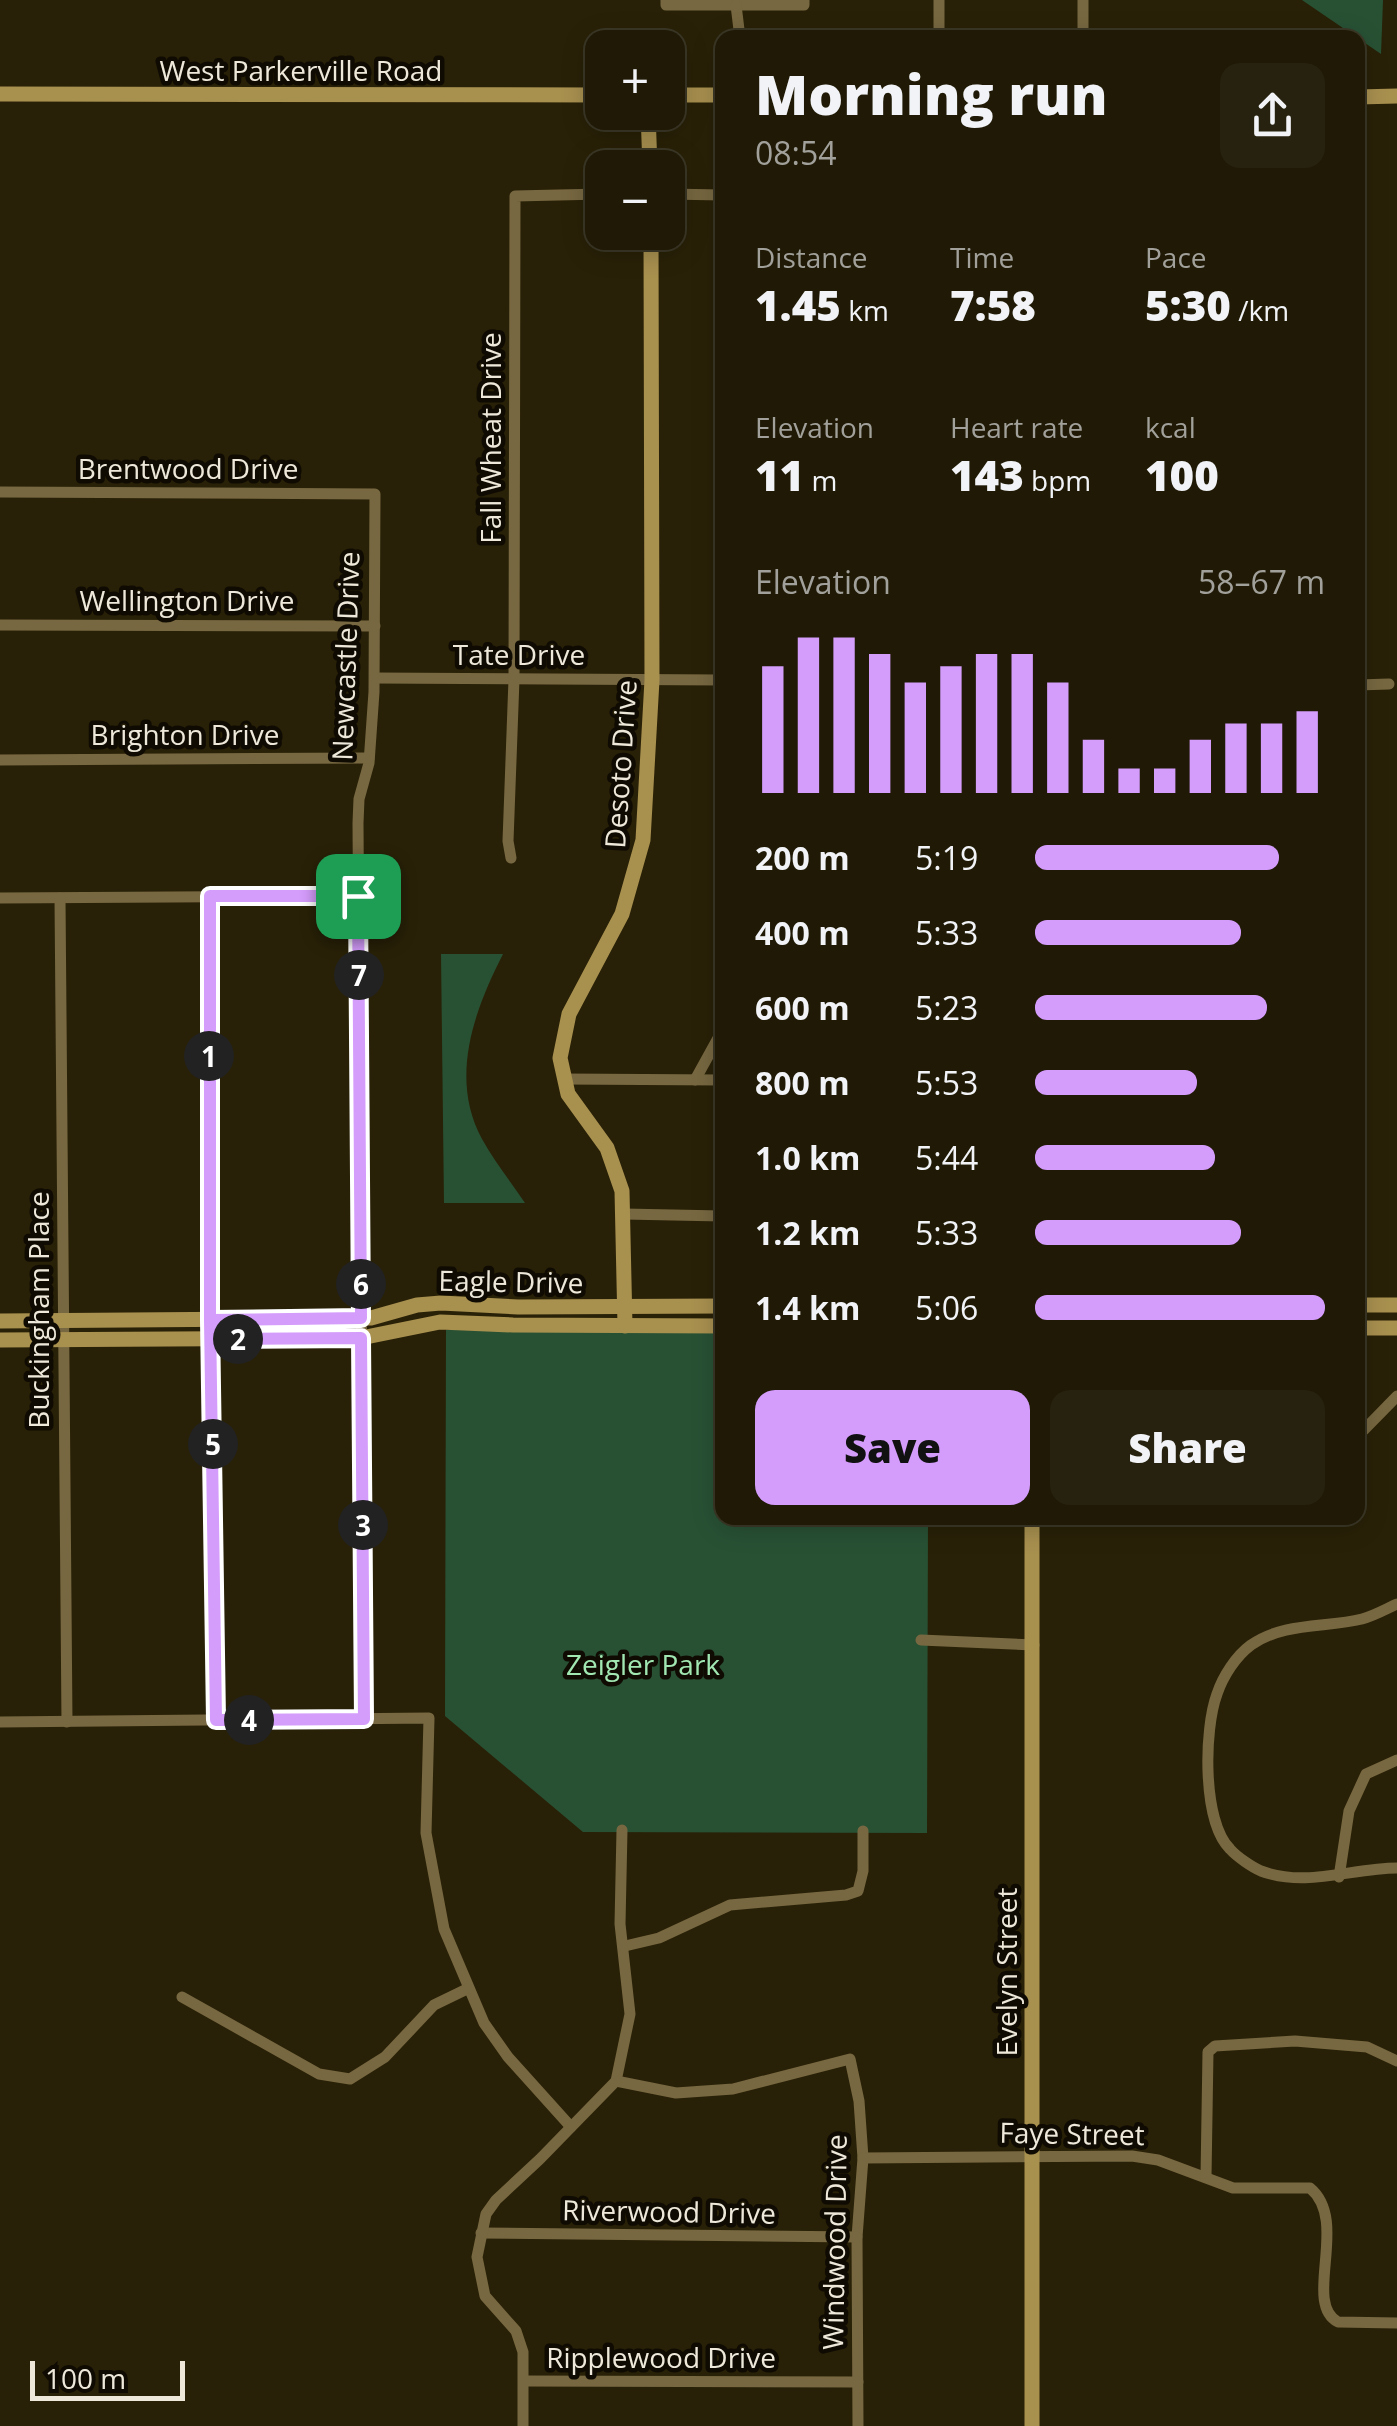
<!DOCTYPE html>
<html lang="en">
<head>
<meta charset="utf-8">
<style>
  :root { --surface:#1f1905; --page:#27220f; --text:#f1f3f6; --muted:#a1a09a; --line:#3c3827; --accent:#d49cfb }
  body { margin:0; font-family:"Open Sans",sans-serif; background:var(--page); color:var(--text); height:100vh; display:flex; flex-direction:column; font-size:38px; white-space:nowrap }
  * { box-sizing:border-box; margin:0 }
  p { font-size:32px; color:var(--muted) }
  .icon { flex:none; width:55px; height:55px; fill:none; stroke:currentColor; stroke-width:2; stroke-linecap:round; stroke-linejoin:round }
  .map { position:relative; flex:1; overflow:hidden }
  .panel { position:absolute; left:715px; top:30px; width:650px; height:1495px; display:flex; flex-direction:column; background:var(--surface); border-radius:20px; box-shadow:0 5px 25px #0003,0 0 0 2px var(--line) }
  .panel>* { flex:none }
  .fabs { position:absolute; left:585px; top:30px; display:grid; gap:20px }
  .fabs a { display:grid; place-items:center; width:100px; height:100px; border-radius:20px; background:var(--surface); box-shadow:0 5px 25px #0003,0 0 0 2px var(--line); font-size:50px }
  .scale { position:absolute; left:30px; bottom:25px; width:155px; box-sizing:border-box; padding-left:10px; border:5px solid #ede8d9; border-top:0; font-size:28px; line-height:35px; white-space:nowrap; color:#ede8d9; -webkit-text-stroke:8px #0f0b03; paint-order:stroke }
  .pin { position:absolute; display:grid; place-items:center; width:85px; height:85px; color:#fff; margin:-42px; border-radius:20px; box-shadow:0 5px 15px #0006 }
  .km { position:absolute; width:50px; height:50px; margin:-25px; border-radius:50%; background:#222; color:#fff; font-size:28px; line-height:50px; text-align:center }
  .round { display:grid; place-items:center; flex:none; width:105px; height:105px; border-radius:20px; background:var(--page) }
  .headline { display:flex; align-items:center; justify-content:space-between; height:170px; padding:0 40px }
  h1 { font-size:55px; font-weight:800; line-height:75px }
  .metrics { display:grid; grid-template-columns:repeat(3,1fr); gap:15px; height:170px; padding:10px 40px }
  .metrics div { display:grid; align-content:center }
  .metrics b { font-size:42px; font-weight:800 }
  .metrics small { font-size:28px; font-weight:400 }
  .metrics p { font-size:28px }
  .chart { height:280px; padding:20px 40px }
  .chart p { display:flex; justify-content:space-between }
  .chart svg { width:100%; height:180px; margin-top:10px; stroke:var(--accent); stroke-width:6 }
  .primary-button { display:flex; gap:20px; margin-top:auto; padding:20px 40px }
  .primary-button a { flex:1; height:115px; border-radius:20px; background:var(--accent); color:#111; font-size:40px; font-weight:800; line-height:115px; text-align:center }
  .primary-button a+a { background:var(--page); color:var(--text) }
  ul { padding:0 40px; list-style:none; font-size:32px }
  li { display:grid; grid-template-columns:160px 120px 1fr; align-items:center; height:75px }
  li i { height:25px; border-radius:12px; background:var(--accent) }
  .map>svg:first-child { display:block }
  .green { fill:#285134 }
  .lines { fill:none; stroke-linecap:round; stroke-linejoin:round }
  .street { stroke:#776841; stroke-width:11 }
  .secondary { stroke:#a8904f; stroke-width:15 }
  .route-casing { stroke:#fff; stroke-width:20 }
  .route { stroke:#d49cfb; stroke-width:12 }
  .labels { text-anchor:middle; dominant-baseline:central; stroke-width:9; stroke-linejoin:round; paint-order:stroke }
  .street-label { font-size:28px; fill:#ede8d9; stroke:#0f0b03 }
  .park-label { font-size:28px; fill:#a1e7b2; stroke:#0f0b03 }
</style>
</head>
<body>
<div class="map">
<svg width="1397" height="2426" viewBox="0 0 1397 2426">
  <rect width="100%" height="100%" fill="#292107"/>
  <g class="green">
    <polygon points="1302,0 1383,0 1381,54"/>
    <path d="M441,954H503C474,1011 449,1078 482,1139C494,1161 511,1182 525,1203H444Z"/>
    <polygon points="446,1330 722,1331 722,1518 928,1518 927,1833 583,1832 445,1716"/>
  </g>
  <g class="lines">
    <g class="street">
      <polyline points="666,0 666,5 804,5 804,0"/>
      <polyline points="939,0 939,38"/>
      <polyline points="1083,0 1083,38"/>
      <polyline points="736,5 740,38"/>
      <polyline points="668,194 722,195"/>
      <polyline points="0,492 375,494 374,692 369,763 359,799 358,823 364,1719"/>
      <polyline points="0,625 375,626"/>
      <polyline points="375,678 722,680"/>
      <polyline points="1358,685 1389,684"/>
      <polyline points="0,760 369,758"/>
      <polyline points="511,858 508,841 514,679 515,196 602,194"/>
      <polyline points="209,896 216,1720"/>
      <polyline points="0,898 358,896"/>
      <polyline points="60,898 67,1722"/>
      <polyline points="564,1079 722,1080"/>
      <polyline points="695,1080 722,1031"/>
      <polyline points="624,1214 722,1216"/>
      <polyline points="1358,1436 1397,1396"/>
      <path d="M1397,1604C1386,1609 1374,1616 1362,1619C1325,1628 1284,1622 1251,1645C1236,1656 1223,1676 1217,1694C1204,1729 1202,1821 1230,1849C1237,1857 1252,1867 1261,1871C1306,1888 1352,1868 1397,1868"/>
      <polyline points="921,1640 1034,1645"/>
      <polyline points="0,1722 429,1718 426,1833 444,1929 484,2023 508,2057 571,2127"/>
      <polyline points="1339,1877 1349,1811 1366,1774 1397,1760"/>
      <polyline points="625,1946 659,1938 730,1905 846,1895 858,1891 863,1871 863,1831"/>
      <polyline points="182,1997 319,2074 350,2079 385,2057 434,2005 467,1989"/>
      <polyline points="616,2081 676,2093 733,2089 850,2059 859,2101 863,2158 857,2237 858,2426"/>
      <path d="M863,2158L1132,2156L1158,2160L1233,2188H1310C1350,2221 1302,2303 1338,2322L1397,2323"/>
      <polyline points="1206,2177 1208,2052 1215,2046 1295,2041 1367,2047 1397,2061"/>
      <polyline points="481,2233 857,2237"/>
      <polyline points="525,2381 858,2382"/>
      <polyline points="523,2426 523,2352 516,2331 485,2296 477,2257 486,2214 496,2200 540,2159 616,2081 630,2014 620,1924 622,1830"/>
    </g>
    <g class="secondary">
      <polyline points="0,94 602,95"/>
      <polyline points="668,95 722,95"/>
      <polyline points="1358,97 1397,96"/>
      <polyline points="648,112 650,168"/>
      <polyline points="1358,1305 1397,1305"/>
      <polyline points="0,1321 371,1318 417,1305 441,1303 518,1307 722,1306"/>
      <polyline points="625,1326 622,1191 607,1148 568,1094 560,1058 569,1014 622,914 643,840 652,680 651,232"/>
      <polyline points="1358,1328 1397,1328"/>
      <polyline points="0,1340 361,1338 440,1322 513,1325 722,1326"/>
      <polyline points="1032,1518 1032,2426"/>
    </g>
  </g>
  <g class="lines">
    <g class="route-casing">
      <polyline id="route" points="358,896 210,896 210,1320 212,1339 361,1338 364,1719 216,1720 210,1320 361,1318 358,896"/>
    </g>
    <use href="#route" class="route"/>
  </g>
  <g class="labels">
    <g class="street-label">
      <text x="301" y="70">West Parkerville Road</text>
      <text transform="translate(490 438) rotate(-90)">Fall Wheat Drive</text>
      <text x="188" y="468">Brentwood Drive</text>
      <text x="187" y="600">Wellington Drive</text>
      <text x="519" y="654">Tate Drive</text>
      <text transform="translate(345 656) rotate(-88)">Newcastle Drive</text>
      <text x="185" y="734">Brighton Drive</text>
      <text transform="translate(620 764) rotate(-86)">Desoto Drive</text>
      <text transform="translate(511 1281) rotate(1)">Eagle Drive</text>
      <text transform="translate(38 1310) rotate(-90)">Buckingham Place</text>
      <text transform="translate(1006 1972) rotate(-90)">Evelyn Street</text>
      <text transform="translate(1072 2133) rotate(1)">Faye Street</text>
      <text transform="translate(669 2211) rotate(1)">Riverwood Drive</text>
      <text transform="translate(834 2242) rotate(-89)">Windwood Drive</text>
      <text x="661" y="2357">Ripplewood Drive</text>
    </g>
    <g class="park-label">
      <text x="643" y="1664">Zeigler Park</text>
    </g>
  </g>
</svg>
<div class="fabs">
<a>+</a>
<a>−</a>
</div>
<div class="scale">100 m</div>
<div class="pin" style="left:358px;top:896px;background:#1e9e55"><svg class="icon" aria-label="arrive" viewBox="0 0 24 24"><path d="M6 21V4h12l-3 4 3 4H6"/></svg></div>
<b class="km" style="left:209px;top:1056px">1</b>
<b class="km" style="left:238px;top:1339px">2</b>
<b class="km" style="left:363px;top:1525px">3</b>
<b class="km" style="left:249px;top:1720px">4</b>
<b class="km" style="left:213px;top:1444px">5</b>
<b class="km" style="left:361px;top:1284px">6</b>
<b class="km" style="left:359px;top:975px">7</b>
<section class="panel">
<div class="headline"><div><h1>Morning run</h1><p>08:54</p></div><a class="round"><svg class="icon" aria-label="share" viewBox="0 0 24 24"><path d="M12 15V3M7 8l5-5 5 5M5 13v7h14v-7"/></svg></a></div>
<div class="metrics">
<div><p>Distance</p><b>1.45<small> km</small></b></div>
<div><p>Time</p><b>7:58</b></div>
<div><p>Pace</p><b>5:30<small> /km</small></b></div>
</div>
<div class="metrics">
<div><p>Elevation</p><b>11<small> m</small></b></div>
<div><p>Heart rate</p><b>143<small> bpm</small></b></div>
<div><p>kcal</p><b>100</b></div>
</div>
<div class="chart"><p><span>Elevation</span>58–67 m</p>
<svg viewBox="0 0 160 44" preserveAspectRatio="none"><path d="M5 44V13M15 44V6M25 44V6M35 44V10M45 44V17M55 44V13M65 44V10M75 44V10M85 44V17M95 44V31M105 44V38M115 44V38M125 44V31M135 44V27M145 44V27M155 44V24"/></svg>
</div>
<ul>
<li><b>200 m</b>5:19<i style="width:84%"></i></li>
<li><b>400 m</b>5:33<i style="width:71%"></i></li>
<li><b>600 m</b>5:23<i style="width:80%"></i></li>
<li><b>800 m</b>5:53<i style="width:56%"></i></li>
<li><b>1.0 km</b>5:44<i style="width:62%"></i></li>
<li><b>1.2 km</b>5:33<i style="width:71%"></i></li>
<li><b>1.4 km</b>5:06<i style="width:100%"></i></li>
</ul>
<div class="primary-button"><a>Save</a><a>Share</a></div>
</section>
</div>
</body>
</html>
